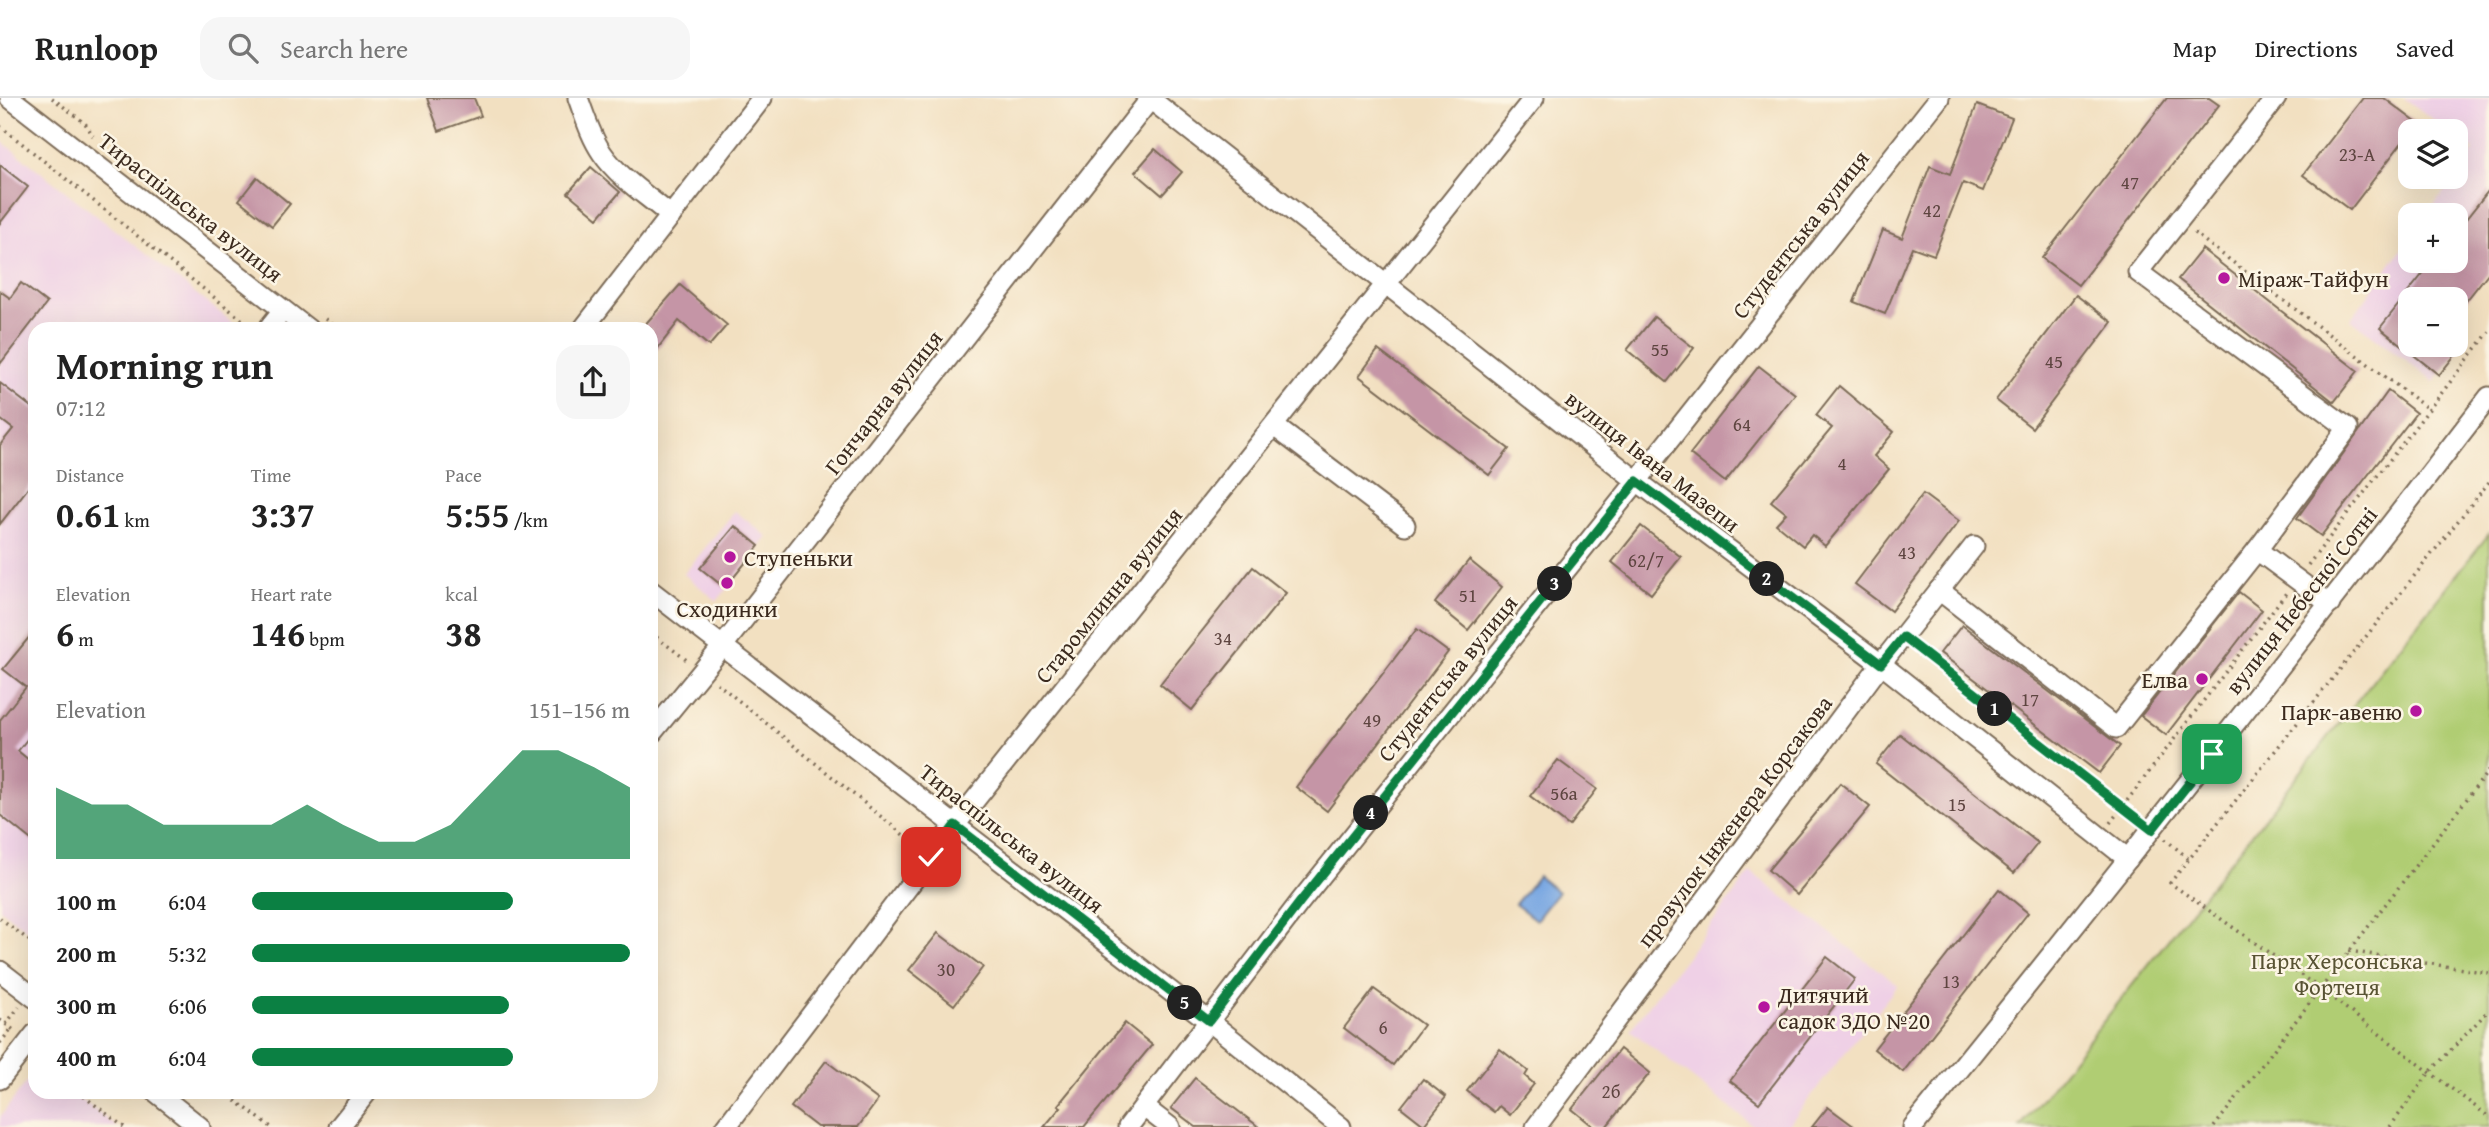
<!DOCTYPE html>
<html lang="en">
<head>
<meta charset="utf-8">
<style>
  :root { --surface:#fff; --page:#f6f6f6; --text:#222; --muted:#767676; --line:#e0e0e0; --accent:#0b8043 }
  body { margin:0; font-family:"Gentium Book Plus",serif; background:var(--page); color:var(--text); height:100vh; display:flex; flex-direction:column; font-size:26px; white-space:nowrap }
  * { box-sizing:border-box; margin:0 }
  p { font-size:23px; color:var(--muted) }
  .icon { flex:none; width:38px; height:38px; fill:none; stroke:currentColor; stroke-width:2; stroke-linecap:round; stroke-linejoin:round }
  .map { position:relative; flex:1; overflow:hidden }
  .panel { position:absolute; left:28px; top:224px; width:630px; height:777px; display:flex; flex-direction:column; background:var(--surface); border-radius:21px; box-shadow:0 7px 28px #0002 }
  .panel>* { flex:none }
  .buttons { position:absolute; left:2398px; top:21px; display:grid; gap:14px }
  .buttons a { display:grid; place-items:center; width:70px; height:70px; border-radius:14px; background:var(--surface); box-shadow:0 7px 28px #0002; font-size:35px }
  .pin { position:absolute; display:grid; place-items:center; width:60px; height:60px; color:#fff; margin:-30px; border-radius:14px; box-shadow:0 4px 10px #0006 }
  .km { position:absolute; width:35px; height:35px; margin:-18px; border-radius:50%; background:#222; color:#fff; font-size:19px; line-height:35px; text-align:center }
  .round { display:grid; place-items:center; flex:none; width:74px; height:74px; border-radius:21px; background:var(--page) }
  .headline { display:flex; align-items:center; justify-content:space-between; height:119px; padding:0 28px }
  h1 { font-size:38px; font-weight:700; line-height:52px }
  .metrics { display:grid; grid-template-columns:repeat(3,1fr); gap:10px; height:119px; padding:7px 28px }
  .metrics div { display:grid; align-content:center }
  .metrics b { font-size:35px; font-weight:700 }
  .metrics small { font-size:19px; font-weight:400 }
  .metrics p { font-size:19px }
  .chart { height:196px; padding:14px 28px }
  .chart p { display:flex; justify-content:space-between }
  .chart svg { width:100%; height:126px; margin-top:7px; fill:var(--accent); opacity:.7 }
  ul { padding:0 28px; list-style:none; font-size:23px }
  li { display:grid; grid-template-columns:112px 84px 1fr; align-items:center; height:52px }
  li i { height:18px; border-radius:9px; background:var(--accent) }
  header { display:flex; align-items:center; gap:42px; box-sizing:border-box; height:98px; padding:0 35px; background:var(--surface); border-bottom:2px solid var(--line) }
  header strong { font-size:33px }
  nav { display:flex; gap:38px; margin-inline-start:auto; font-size:24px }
  .search { width:490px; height:63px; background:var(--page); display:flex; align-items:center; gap:18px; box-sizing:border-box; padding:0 24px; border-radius:21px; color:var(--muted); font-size:26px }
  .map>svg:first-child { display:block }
  .built { fill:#efd0e6 }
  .green { fill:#b0cd73; stroke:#767c48; stroke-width:2 }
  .water { fill:#79a7e2; stroke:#5a6880; stroke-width:2 }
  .building { fill:#c595a6 }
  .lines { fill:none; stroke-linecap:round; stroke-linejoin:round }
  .minor-casing { stroke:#7b6a57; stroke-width:23 }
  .path { stroke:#7b6a57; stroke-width:3.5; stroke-dasharray:2 5; stroke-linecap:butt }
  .minor { stroke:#fff; stroke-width:19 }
  .route-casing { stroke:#fff; stroke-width:14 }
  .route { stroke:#0b8043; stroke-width:9 }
  .poi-dot { fill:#b5179e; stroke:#fcf5e5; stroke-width:2.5 }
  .labels { text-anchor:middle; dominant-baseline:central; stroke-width:5; stroke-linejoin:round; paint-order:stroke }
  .number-label { font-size:19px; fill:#5e4540 }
  .street-label { font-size:23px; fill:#3b2a1e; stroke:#fcf5e5 }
  .poi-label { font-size:23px; fill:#3b2a1e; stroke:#fcf5e5; text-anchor:start }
  .park-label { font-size:23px; fill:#585333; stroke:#fcf5e5 }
</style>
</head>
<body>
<header>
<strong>Runloop</strong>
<div class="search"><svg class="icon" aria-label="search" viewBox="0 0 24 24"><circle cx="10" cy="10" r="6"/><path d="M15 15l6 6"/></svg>Search here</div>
<nav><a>Map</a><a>Directions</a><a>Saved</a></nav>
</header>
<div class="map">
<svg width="2489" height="1029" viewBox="0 0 2489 1029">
  <rect width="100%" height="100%" fill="#fcf5e5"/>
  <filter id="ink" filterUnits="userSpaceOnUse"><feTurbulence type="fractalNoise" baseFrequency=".0143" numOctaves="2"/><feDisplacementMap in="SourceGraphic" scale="14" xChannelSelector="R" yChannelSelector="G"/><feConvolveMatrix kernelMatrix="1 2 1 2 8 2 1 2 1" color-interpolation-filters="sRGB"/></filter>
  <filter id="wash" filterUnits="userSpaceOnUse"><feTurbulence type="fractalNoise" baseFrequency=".00686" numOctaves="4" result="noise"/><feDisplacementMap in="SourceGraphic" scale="28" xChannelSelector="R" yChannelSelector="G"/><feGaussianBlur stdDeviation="1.57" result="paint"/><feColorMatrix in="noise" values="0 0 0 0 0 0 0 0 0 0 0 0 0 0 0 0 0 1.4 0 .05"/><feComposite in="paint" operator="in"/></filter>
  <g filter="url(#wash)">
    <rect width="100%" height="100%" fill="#f2e0c1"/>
    <g class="built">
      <polygon points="2404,0 2489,0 2489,174 2455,217 2455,201 2410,201 2410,247 2455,247 2455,242 2463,248 2434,284 2351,221 2410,140 2410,163 2455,163 2455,117 2427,117 2474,52 2455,38 2455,33 2449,33"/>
      <polygon points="0,42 241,231 35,231 35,838 0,811"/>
      <polygon points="735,413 768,439 717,503 684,476"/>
      <polygon points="1751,774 1898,887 1787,1029 1755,1029 1630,932"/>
      <polygon points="35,973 35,994 71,994 117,1029 0,1029 0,1019"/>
    </g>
    <polygon class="green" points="2489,436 2489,1029 2020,1029"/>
    <polygon class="water" points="1538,778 1558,794 1536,822 1515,806"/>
    <g id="blocks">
      <g class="building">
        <polygon points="427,0 474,0 481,18 439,33"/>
        <polygon points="2167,0 2209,0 2219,7 2078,187 2042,160"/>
        <polygon points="2363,0 2384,0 2417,25 2350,112 2303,77"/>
        <polygon points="1977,7 2012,20 1983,93 1963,85 1934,157 1912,149 1885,216 1854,204 1883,132 1902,140 1930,68 1950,76"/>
        <polygon points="1155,51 1182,74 1162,97 1135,74"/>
        <polygon points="0,67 28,89 0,125"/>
        <polygon points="591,69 620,94 598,120 568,95"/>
        <polygon points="257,79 290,106 272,128 239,102"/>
        <polygon points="2489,92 2489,174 2455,217 2455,201 2410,201 2410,247 2463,247 2439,277 2380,230 2433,163 2455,163 2455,135"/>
        <polygon points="2202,151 2358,273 2334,304 2178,181"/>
        <polygon points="21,185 47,205 0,266 0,193 10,200"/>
        <polygon points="680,187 727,227 709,248 679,223 651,259 651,231 641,231"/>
        <polygon points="2076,197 2112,224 2032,330 1996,302"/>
        <polygon points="1654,219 1694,250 1667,284 1627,252"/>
        <polygon points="1378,252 1509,351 1489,377 1359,278"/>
        <polygon points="1759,268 1795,296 1725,384 1690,356"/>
        <polygon points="0,285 35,312 35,381 0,426 0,347 13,331 0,321"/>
        <polygon points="1839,288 1894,334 1874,358 1889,371 1825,448 1812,437 1803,448 1776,426 1786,415 1771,403 1832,330 1816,317"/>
        <polygon points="2388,293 2416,315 2321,438 2297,420"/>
        <polygon points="1923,396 1959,423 1891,513 1855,486"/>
        <polygon points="735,428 759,448 725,490 700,470"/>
        <polygon points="1641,428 1681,459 1651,496 1612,464"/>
        <polygon points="1469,462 1502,489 1468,532 1435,505"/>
        <polygon points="1253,469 1286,495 1192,612 1160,586"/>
        <polygon points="2239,494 2262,512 2166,637 2141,618"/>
        <polygon points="1962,527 2120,648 2099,675 1940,555"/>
        <polygon points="1417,531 1448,554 1327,713 1296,689"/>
        <polygon points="35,532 35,631 18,653 35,667 35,745 0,717 0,622 26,589 3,571"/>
        <polygon points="1900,636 2038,745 2014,775 1876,666"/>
        <polygon points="1558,662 1597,691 1569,728 1530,698"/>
        <polygon points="1840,685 1870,709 1797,797 1768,772"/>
        <polygon points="1999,791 2028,815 1903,974 1874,951"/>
        <polygon points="938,835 983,869 954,907 909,872"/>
        <polygon points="1827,859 1855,881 1759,1005 1730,983"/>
        <polygon points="1374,891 1423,927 1393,967 1344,930"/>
        <polygon points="1125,925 1152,947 1084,1029 1044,1029 1061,1009 1058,1007"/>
        <polygon points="1500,951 1528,973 1525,978 1534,986 1510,1017 1499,1008 1494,1014 1467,993"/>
        <polygon points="1620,951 1650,975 1606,1029 1594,1029 1572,1011"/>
        <polygon points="826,963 878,1002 858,1029 817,1029 791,1009"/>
        <polygon points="1195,980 1225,1003 1259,1029 1196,1029 1171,1010"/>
        <polygon points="1423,981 1446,999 1424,1027 1401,1009"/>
        <polygon points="1828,1009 1855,1029 1812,1029"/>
      </g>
    </g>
  </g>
  <g filter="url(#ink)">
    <use href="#blocks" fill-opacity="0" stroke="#7b6a57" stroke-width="2"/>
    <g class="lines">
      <g class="minor-casing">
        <g id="minor">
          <polyline points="10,0 308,231"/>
          <path d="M578,0C585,19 591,39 602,55C619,80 648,98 671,118"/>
          <polyline points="1149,0 1637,383 1881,566 2128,761"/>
          <polyline points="2276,0 2138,174 2348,330 2257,452 2330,506"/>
          <polyline points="268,231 283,212"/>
          <polyline points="583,231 762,0"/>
          <polyline points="1274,328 1405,427"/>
          <polyline points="1939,492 2116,630 2257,452"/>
          <polyline points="651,493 1209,923 1341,1029"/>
          <polyline points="651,636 722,549 1151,0"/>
          <polyline points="0,873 35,900"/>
          <polyline points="0,981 35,936"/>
          <polyline points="156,994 200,1029"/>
          <polyline points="1144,1009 1170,1029"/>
          <polyline points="339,1029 367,994"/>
          <polyline points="726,1029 955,727 1534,0"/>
          <polyline points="1128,1029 1300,804 1637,383 1939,0"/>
          <polyline points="1536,1029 1881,566 1974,448"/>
          <path d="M1913,1029C2108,788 2300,545 2489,299"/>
        </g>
      </g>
      <g class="path">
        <polyline points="52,0 85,25 93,38"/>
        <polyline points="0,28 250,228"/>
        <polyline points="2194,135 2428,311"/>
        <polyline points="325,221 338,231"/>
        <polyline points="2489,384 2170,785 2319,890 2489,1019"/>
        <polyline points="2308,467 2489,234"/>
        <polyline points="651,535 688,563"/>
        <polyline points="1918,551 2136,720"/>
        <polyline points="717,585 917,748"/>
        <polyline points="2110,725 2286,495"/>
        <polyline points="2165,741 2189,761"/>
        <polyline points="0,820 35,847"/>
        <polyline points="2349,853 2489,875"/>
        <polyline points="0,922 15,933"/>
        <polyline points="6,926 19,909"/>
        <polyline points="0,945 12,930"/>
        <polyline points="78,994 124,1029"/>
        <polyline points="224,994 271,1029"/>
        <polyline points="2214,1029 2489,672"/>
        <polyline points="2390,1029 2430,974 2489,912"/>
      </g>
      <use href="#minor" class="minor"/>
    </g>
  </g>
  <g class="lines" filter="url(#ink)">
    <g class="route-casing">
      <polyline id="route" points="931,759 955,727 1209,923 1300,804 1637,383 1881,566 1903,539 2152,732 2212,656"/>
    </g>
    <use href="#route" class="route"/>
  </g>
  <g class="poi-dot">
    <circle cx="2224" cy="180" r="7"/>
    <circle cx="730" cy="459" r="7"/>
    <circle cx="727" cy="485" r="7"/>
    <circle cx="2202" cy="581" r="7"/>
    <circle cx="2416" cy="613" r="7"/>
    <circle cx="1764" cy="909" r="7"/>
  </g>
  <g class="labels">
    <g class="number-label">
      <text x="2357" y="56">23-А</text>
      <text x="2130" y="84">47</text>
      <text x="1932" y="112">42</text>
      <text x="1660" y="251">55</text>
      <text x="2054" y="263">45</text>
      <text x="1742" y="326">64</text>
      <text x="1842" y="365">4</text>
      <text x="1907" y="454">43</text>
      <text x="1646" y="462">62/7</text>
      <text x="1468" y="497">51</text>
      <text x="1223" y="540">34</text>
      <text x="2030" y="601">17</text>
      <text x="1372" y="622">49</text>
      <text x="1564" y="695">56а</text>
      <text x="1957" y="706">15</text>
      <text x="946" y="871">30</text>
      <text x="1951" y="883">13</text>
      <text x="1383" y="929">6</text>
      <text x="1611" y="993">2б</text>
    </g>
    <g class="street-label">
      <text transform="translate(191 109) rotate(38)">Тираспільська вулиця</text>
      <text transform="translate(1800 136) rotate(-52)">Студентська вулиця</text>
      <text transform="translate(883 304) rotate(-52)">Гончарна вулиця</text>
      <text transform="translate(1653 363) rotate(38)">вулиця Івана Мазепи</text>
      <text transform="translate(1108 497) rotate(-51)">Старомлинна вулиця</text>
      <text transform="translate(2301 502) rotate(-52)">вулиця Небесної Сотні</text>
      <text transform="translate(1447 580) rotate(-51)">Студентська вулиця</text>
      <text transform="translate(1734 723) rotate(-53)">провулок Інженера Корсакова</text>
      <text transform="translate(1012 740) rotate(38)">Тираспільська вулиця</text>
    </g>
    <g class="poi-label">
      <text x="2238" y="180">Міраж-Тайфун</text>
      <text x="744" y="459">Ступеньки</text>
      <text x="727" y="510" text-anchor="middle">Сходинки</text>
      <text x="2188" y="581" text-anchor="end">Елва</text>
      <text x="2402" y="613" text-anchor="end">Парк-авеню</text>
      <text x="1778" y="896">Дитячий<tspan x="1778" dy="26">садок ЗДО №20</tspan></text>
    </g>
    <g class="park-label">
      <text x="2337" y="862">Парк Херсонська<tspan x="2337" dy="26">Фортеця</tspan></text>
    </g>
  </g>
</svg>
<div class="buttons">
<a><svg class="icon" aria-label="layers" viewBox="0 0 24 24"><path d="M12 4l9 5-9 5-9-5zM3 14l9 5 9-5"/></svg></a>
<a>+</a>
<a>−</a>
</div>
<div class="pin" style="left:2212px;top:656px;background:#1e9e55"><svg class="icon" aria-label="arrive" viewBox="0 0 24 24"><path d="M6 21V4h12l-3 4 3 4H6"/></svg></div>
<div class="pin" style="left:931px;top:759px;background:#d93025"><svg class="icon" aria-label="check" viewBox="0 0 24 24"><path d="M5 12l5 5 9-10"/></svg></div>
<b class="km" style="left:1995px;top:611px">1</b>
<b class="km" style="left:1767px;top:481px">2</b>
<b class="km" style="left:1555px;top:486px">3</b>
<b class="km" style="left:1371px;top:715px">4</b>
<b class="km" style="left:1185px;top:905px">5</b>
<section class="panel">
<div class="headline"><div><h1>Morning run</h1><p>07:12</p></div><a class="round"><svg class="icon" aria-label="share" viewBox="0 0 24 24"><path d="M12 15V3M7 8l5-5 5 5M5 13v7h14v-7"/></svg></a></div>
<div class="metrics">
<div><p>Distance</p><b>0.61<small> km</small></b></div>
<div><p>Time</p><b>3:37</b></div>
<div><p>Pace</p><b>5:55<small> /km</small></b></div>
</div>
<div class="metrics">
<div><p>Elevation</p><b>6<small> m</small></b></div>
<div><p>Heart rate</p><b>146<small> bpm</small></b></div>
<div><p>kcal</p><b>38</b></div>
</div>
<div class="chart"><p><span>Elevation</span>151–156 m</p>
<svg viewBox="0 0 160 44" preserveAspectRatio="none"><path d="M0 44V19L10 25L20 25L30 32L40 32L50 32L60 32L70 25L80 32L90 38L100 38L110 32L120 19L130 6L140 6L150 12L160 19V44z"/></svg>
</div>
<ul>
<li><b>100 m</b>6:04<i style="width:69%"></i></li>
<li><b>200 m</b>5:32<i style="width:100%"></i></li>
<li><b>300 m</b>6:06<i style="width:68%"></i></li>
<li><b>400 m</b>6:04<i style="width:69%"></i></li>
</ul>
</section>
</div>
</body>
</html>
